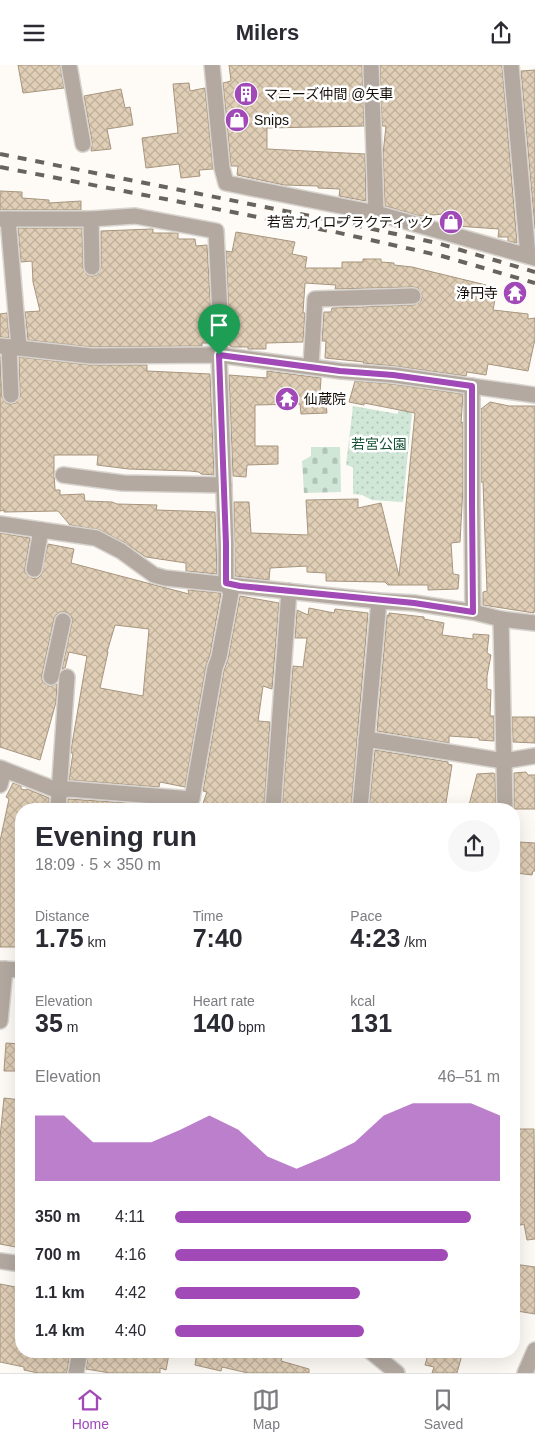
<!DOCTYPE html>
<html lang="en">
<head>
<meta charset="utf-8">
<style>
  :root { --surface:#fff; --page:#f7f7f7; --text:#2b2b33; --muted:#7c7c81; --line:#e1e1e2; --accent:#a149b6 }
  body { margin:0; font-family:Arial,"Noto Sans JP",sans-serif; background:var(--page); color:var(--text); height:100vh; display:flex; flex-direction:column; font-size:19px; white-space:nowrap }
  * { box-sizing:border-box; margin:0 }
  p { font-size:16px; color:var(--muted) }
  .icon { flex:none; width:28px; height:28px; fill:none; stroke:currentColor; stroke-width:2; stroke-linecap:round; stroke-linejoin:round }
  .map { position:relative; flex:1; overflow:hidden }
  .side { position:absolute; left:15px; top:738px; width:505px; height:555px; display:flex; flex-direction:column; background:var(--surface); border-radius:20px; box-shadow:0 5px 20px #0002 }
  .side>* { flex:none }
  .pin { position:absolute; display:grid; place-items:center; width:42px; height:42px; color:#fff; margin:-51px -21px; border-radius:50% 50% 50% 0; rotate:-45deg; box-shadow:0 0 5px #0007 }
  .pin .icon { rotate:45deg }
  .round { display:grid; place-items:center; flex:none; width:52px; height:52px; border-radius:26px; background:var(--page) }
  .overview { display:flex; align-items:center; justify-content:space-between; height:85px; padding:0 20px }
  h1 { font-size:28px; font-weight:600; line-height:38px }
  .metrics { display:grid; grid-template-columns:repeat(3,1fr); gap:8px; height:85px; padding:5px 20px }
  .metrics div { display:grid; align-content:center }
  .metrics b { font-size:25px; font-weight:600 }
  .metrics small { font-size:14px; font-weight:400 }
  .metrics p { font-size:14px }
  .chart { height:140px; padding:10px 20px }
  .chart p { display:flex; justify-content:space-between }
  .chart svg { width:100%; height:90px; margin-top:5px; fill:var(--accent); opacity:.7 }
  ul { padding:0 20px; list-style:none; font-size:16px }
  li { display:grid; grid-template-columns:80px 60px 1fr; align-items:center; height:38px }
  li i { height:12px; border-radius:6px; background:var(--accent) }
  header { display:flex; justify-content:space-between; align-items:center; height:65px; padding:0 20px; background:var(--surface); font-size:22px; font-weight:600 }
  .tab-bar { display:flex; justify-content:space-around; align-items:center; height:70px; border-top:1px solid var(--line); background:var(--surface); font-size:14px; color:var(--muted) }
  .tab-bar a { display:grid; justify-items:center; gap:2px }
  .tab-bar .active { color:var(--accent) }
  .map>svg:first-child { display:block }
  .cemetery { fill:url(#cemetery-stones) }
  .park { fill:url(#park-dots) }
  .building { fill:url(#building-cross-hatch); stroke:#a7967f; fill-rule:evenodd }
  .lines { fill:none; stroke-linecap:round; stroke-linejoin:round }
  .minor-casing { stroke:#d8d4cf; stroke-width:18 }
  .minor { stroke:#b3a9a1; stroke-width:15 }
  .rail { stroke:#69635d; stroke-width:4; stroke-dasharray:9 9; stroke-linecap:butt }
  .route-casing { stroke:#fff; stroke-width:10 }
  .route { stroke:#a149b6; stroke-width:6 }
  .labels { text-anchor:middle; dominant-baseline:central; stroke-width:5; stroke-linejoin:round; paint-order:stroke }
  .poi-label { font-size:14px; fill:#130d06; stroke:#fff; text-anchor:start }
  .park-label { font-size:14px; fill:#124f30; stroke:#fff }
</style>
</head>
<body>
<header><svg class="icon" aria-label="menu" viewBox="0 0 24 24"><path d="M4 6h16M4 12h16M4 18h16"/></svg>Milers<svg class="icon" aria-label="share" viewBox="0 0 24 24"><path d="M12 15V3M7 8l5-5 5 5M5 13v7h14v-7"/></svg></header>
<div class="map">
<svg width="535" height="1308" viewBox="0 0 535 1308">
  <defs>
    <pattern id="cemetery-stones" width="16" height="16" patternUnits="userSpaceOnUse" patternTransform="scale(1.25)"><rect width="16" height="16" fill="#d0e6d7"/><path d="M2 7V4a2 2 0 0 1 4 0v3zM10 15v-3a2 2 0 0 1 4 0v3z" fill="#b2c4b7"/></pattern>
    <pattern id="park-dots" width="8" height="8" patternUnits="userSpaceOnUse" patternTransform="scale(1.25)"><rect width="8" height="8" fill="#d0e6d7"/><path d="M2 2h.1M6 6h.1" fill="none" stroke="#b2c4b7" stroke-width="1.8" stroke-linecap="round"/></pattern>
    <pattern id="building-cross-hatch" width="8" height="8" patternUnits="userSpaceOnUse" patternTransform="scale(1.25)"><rect width="8" height="8" fill="#e0ceb6"/><path d="M0 0l8 8M0 8l8-8" fill="none" stroke="#bfb09b"/></pattern>
  </defs>
  <rect width="100%" height="100%" fill="#fefaf5"/>
  <polygon class="cemetery" points="311,382 340,382 341,427 304,428 302,396 311,391"/>
  <polygon class="park" points="402,316 415,318 403,437 372,435 362,430 353,429 353,402 346,400 353,341 398,349"/>
  <g class="building">
    <polygon points="18,0 60,0 64,23 23,28"/>
    <polygon points="229,0 362,0 364,61 267,63 267,84 365,89 366,136 339,131 340,124 318,123 318,121 284,120 237,110 238,101 231,101 223,18 231,16"/>
    <polygon points="380,0 502,0 517,178 508,176 508,172 498,172 499,164 456,161 443,157 444,149 420,151 385,141 383,89 386,61 382,61"/>
    <polygon points="535,5 535,164 521,6"/>
    <polygon points="189,18 190,26 205,23 213,104 199,105 200,111 181,113 179,99 146,103 142,73 178,68 173,19"/>
    <polygon points="121,24 125,43 130,42 133,60 107,64 111,84 91,86 92,77 84,31"/>
    <polygon points="0,126 22,127 22,133 49,135 49,138 81,136 81,145 0,145"/>
    <polygon points="18,163 82,163 83,203 87,210 92,211 97,210 101,202 101,166 152,164 153,164 153,168 178,168 178,174 195,174 196,181 207,180 211,250 210,278 202,278 202,281 91,282 28,275 25,247 40,246 33,217 32,196 21,197"/>
    <polygon points="236,167 295,177 292,189 307,192 305,203 342,203 342,197 363,197 363,194 381,194 381,197 394,198 394,200 412,202 486,220 485,229 496,229 493,245 528,249 528,254 535,253 535,274 528,306 488,299 486,310 467,307 466,311 394,301 363,298 364,297 325,293 326,276 322,276 324,247 331,247 332,243 414,240 421,236 422,230 418,223 413,222 335,224 336,220 305,218 303,248 305,248 303,277 266,278 266,284 248,284 248,282 232,282 229,280 229,250 226,186 232,187"/>
    <polygon points="7,248 9,273 0,272 0,249"/>
    <polygon points="0,291 2,331 6,338 11,339 16,338 20,330 19,292 90,300 147,300 147,306 210,309 214,410 201,409 199,407 190,406 129,404 97,400 98,390 54,390 54,409 55,425 60,425 60,430 84,429 85,436 112,437 117,439 157,440 156,445 215,447 217,509 186,506 186,498 146,492 125,478 100,465 70,460 58,446 4,447 4,445 0,446"/>
    <polygon points="267,306 321,313 320,328 325,328 327,348 301,349 300,339 255,340 255,381 278,381 278,399 247,400 246,412 233,411 229,310 267,313"/>
    <polygon points="355,316 392,319 463,329 461,358 463,357 463,422 460,477 451,478 453,509 459,510 458,524 428,525 428,520 388,520 385,517 326,516 326,508 307,507 307,501 270,503 269,515 235,511 234,437 249,437 251,468 308,470 306,435 358,434 358,443 381,438 399,511 415,348 364,338 364,340 349,337"/>
    <polygon points="490,337 509,341 535,341 535,546 534,546 534,548 483,540 483,527 487,526 483,417 481,417 481,344"/>
    <path d="M0,468L30,473L25,503V508L32,513H38L41,510L48,479L74,484L71,498L189,529L188,525L221,528L210,590L206,601L185,722L160,717L159,722L69,715L73,688H71V685L87,591L69,587L65,603L62,604L72,557V553L69,549L65,547H60L56,550L54,554L42,610V615L45,619L50,621L57,619L56,637L40,695L0,682ZM115,560L149,564L143,631L100,623L108,587H107Z"/>
    <polygon points="240,531 279,538 272,624 263,621 258,656 270,657 264,744 201,744 207,727 203,726 224,605 228,594"/>
    <polygon points="309,543 334,548 335,544 368,548 351,744 282,744 293,601 303,602 307,573 295,573 297,545 308,550"/>
    <polygon points="389,548 424,552 424,554 444,558 442,570 473,574 473,569 489,570 487,588 491,590 487,611 487,624 491,625 490,651 494,651 494,676 479,675 479,673 449,671 449,678 377,666 387,550 389,551"/>
    <polygon points="512,652 535,652 535,678 513,677"/>
    <polygon points="375,685 448,697 448,699 452,700 445,744 369,744"/>
    <polygon points="526,707 528,710 535,710 535,744 514,744 514,708"/>
    <polygon points="493,708 495,709 496,744 468,744 477,709"/>
    <polygon points="13,718 21,721 21,724 25,725 27,724 49,733 49,744 21,744 21,882 0,882 0,776 9,734 6,732"/>
    <polygon points="68,734 143,739 143,744 67,744"/>
    <polygon points="519,777 535,778 535,806 533,806 532,810 516,808"/>
    <polygon points="6,978 21,979 21,1006 4,1006"/>
    <polygon points="4,1033 21,1035 21,1183 0,1179 0,1072"/>
    <polygon points="514,1064 534,1064 535,1174 527,1175 524,1159 514,1162 514,1139 520,1137 514,1102 518,1101 514,1077"/>
    <polygon points="514,1199 535,1202 535,1249 517,1246 519,1229 514,1228"/>
    <polygon points="0,1219 21,1223 21,1254 18,1269 21,1270 21,1286 70,1286 67,1308 38,1308 24,1305 24,1302 0,1297"/>
    <polygon points="89,1286 155,1286 169,1289 166,1305 160,1303 160,1308 110,1308 86,1304"/>
    <polygon points="197,1286 268,1286 282,1291 281,1296 309,1304 309,1308 248,1308 222,1302 221,1306 195,1300"/>
    <polygon points="429,1286 463,1286 457,1308 432,1308 434,1302 425,1300"/>
  </g>
  <g class="lines">
    <g class="minor-casing">
      <g id="minor">
        <polyline points="69,0 83,79"/>
        <polyline points="212,0 222,103 226,118 376,148 535,193"/>
        <polyline points="371,0 376,148"/>
        <polyline points="511,0 528,191"/>
        <polyline points="0,154 91,154 135,151 216,166 220,250 219,290 226,479 226,518 231,528 219,592 215,603 192,734 69,724 59,726 0,703"/>
        <polyline points="8,154 19,283"/>
        <polyline points="91,154 92,202"/>
        <polyline points="0,281 91,291 219,290 341,306 393,310 535,330"/>
        <polyline points="9,282 11,330"/>
        <polyline points="311,301 315,234 413,231"/>
        <polyline points="472,321 472,439 473,547"/>
        <polyline points="63,410 123,418 224,420"/>
        <polyline points="0,459 96,473 121,486 154,510 165,513 379,536 414,538 473,547 501,554 535,558"/>
        <polyline points="34,504 41,465"/>
        <polyline points="501,554 505,744"/>
        <polyline points="51,612 63,556"/>
        <polyline points="366,674 504,696 535,691"/>
        <polyline points="0,720 4,705"/>
        <polyline points="58,744 67,612"/>
        <polyline points="273,744 289,526"/>
        <polyline points="360,744 379,536"/>
        <polyline points="0,904 21,905"/>
        <polyline points="0,956 5,904"/>
        <polyline points="0,1196 21,1199"/>
        <polyline points="370,1286 397,1308"/>
        <polyline points="76,1308 80,1286"/>
        <polyline points="525,1308 535,1285"/>
      </g>
    </g>
    <use href="#minor" class="minor"/>
    <g class="rail">
      <polyline points="0,89 340,157 437,178 535,207"/>
      <polyline points="0,102 335,167 442,191 535,218"/>
    </g>
  </g>
  <g class="lines">
    <g class="route-casing">
      <polygon id="route" points="219,290 340,306 393,310 472,321 472,439 473,547 414,538 240,521 226,518 226,479"/>
    </g>
    <use href="#route" class="route"/>
  </g>
  <defs>
    <g id="building-disc" transform="scale(1.25)"><circle r="9.5" fill="#a149b6" stroke="#fff"/><path d="M-4-6H4V6H1V3H-1V6H-4ZM-2.5-4.3h1.7v1.8h-1.7ZM.8-4.3h1.7v1.8H.8ZM-2.5-1h1.7V.8h-1.7ZM.8-1h1.7V.8H.8Z" fill="#fff"/></g>
    <g id="shop-disc" transform="scale(1.25)"><circle r="9.5" fill="#a149b6" stroke="#fff"/><path d="M-5-2.5h2.3a2.7 3.5 0 0 1 5.4 0H5L5.5 6h-11ZM-1.5-2.5h3a1.5 2.3 0 0 0-3 0Z" fill="#fff"/></g>
    <g id="temple-disc" transform="scale(1.25)"><circle r="9.5" fill="#a149b6" stroke="#fff"/><path d="M0-6L5-2H3V0L6.5 2.5H4V6H1.5V3h-3V6H-4V2.5H-6.5L-3 0V-2H-5Z" fill="#fff"/></g>
  </defs>
  <g fill-rule="evenodd">
    <use href="#building-disc" x="246" y="29"/>
    <use href="#shop-disc" x="237" y="55"/>
    <use href="#shop-disc" x="451" y="157"/>
    <use href="#temple-disc" x="515" y="228"/>
    <use href="#temple-disc" x="287" y="334"/>
  </g>
  <g class="labels">
    <g class="poi-label">
      <text x="264" y="29">マニーズ仲間 @矢車</text>
      <text x="254" y="55">Snips</text>
      <text x="434" y="157" text-anchor="end">若宮カイロプラクティック</text>
      <text x="498" y="228" text-anchor="end">浄円寺</text>
      <text x="304" y="334">仙蔵院</text>
    </g>
    <g class="park-label">
      <text x="379" y="379">若宮公園</text>
    </g>
  </g>
</svg>
<div class="pin" style="left:219px;top:290px;background:#1e9e55"><svg class="icon" aria-label="arrive" viewBox="0 0 24 24"><path d="M6 21V4h12l-3 4 3 4H6"/></svg></div>
<section class="side">
<div class="overview"><div><h1>Evening run</h1><p>18:09 · 5 × 350 m</p></div><a class="round"><svg class="icon" aria-label="share" viewBox="0 0 24 24"><path d="M12 15V3M7 8l5-5 5 5M5 13v7h14v-7"/></svg></a></div>
<div class="metrics">
<div><p>Distance</p><b>1.75<small> km</small></b></div>
<div><p>Time</p><b>7:40</b></div>
<div><p>Pace</p><b>4:23<small> /km</small></b></div>
</div>
<div class="metrics">
<div><p>Elevation</p><b>35<small> m</small></b></div>
<div><p>Heart rate</p><b>140<small> bpm</small></b></div>
<div><p>kcal</p><b>131</b></div>
</div>
<div class="chart"><p><span>Elevation</span>46–51 m</p>
<svg viewBox="0 0 160 44" preserveAspectRatio="none"><path d="M0 44V12L10 12L20 25L30 25L40 25L50 19L60 12L70 19L80 32L90 38L100 32L110 25L120 12L130 6L140 6L150 6L160 12V44z"/></svg>
</div>
<ul>
<li><b>350 m</b>4:11<i style="width:91%"></i></li>
<li><b>700 m</b>4:16<i style="width:84%"></i></li>
<li><b>1.1 km</b>4:42<i style="width:57%"></i></li>
<li><b>1.4 km</b>4:40<i style="width:58%"></i></li>
</ul>
</section>
</div>
<nav class="tab-bar">
<a class="active"><svg class="icon" aria-label="home" viewBox="0 0 24 24"><path d="M3 11l9-7 9 7M6 9v11h12V9"/></svg>Home</a>
<a><svg class="icon" aria-label="map" viewBox="0 0 24 24"><path d="M3 6l6-2 6 2 6-2v14l-6 2-6-2-6 2zM9 4v14M15 6v14"/></svg>Map</a>
<a><svg class="icon" aria-label="saved" viewBox="0 0 24 24"><path d="M7 4h10v16l-5-4-5 4z"/></svg>Saved</a>
</nav>
</body>
</html>
